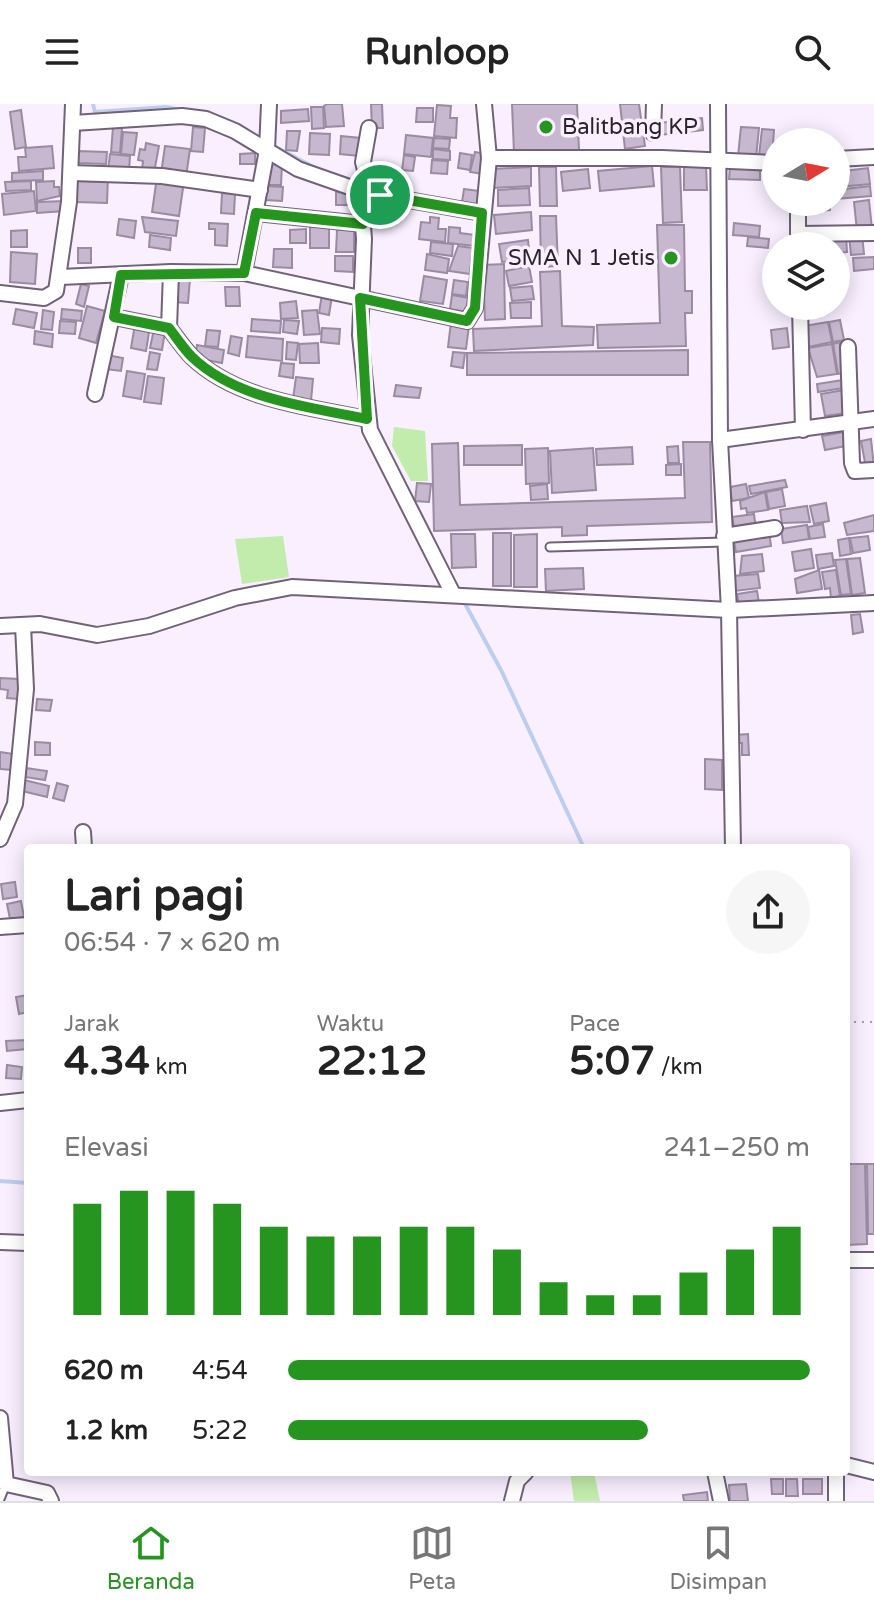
<!DOCTYPE html>
<html lang="id">
<head>
<meta charset="utf-8">
<style>
  :root { --surface:#fff; --page:#f6f6f6; --text:#222; --muted:#767676; --line:#e0e0e0; --accent:#26951f }
  body { margin:0; font-family:"Varela Round",sans-serif; background:var(--page); color:var(--text); height:100vh; display:flex; flex-direction:column; font-size:30px; white-space:nowrap }
  * { box-sizing:border-box; margin:0 }
  p { font-size:26px; color:var(--muted) }
  .icon { flex:none; width:44px; height:44px; fill:none; stroke:currentColor; stroke-width:2; stroke-linecap:round; stroke-linejoin:round }
  .map { position:relative; flex:1; overflow:hidden }
  .sheet { position:absolute; left:24px; top:740px; width:826px; height:632px; display:flex; flex-direction:column; background:var(--surface); border-radius:8px; box-shadow:0 4px 20px #0003 }
  .sheet>* { flex:none }
  .needle { width:52px; rotate:80deg }
  .buttons { position:absolute; left:762px; top:24px; display:grid; gap:16px }
  .buttons a { display:grid; place-items:center; width:88px; height:88px; border-radius:50%; background:var(--surface); box-shadow:0 4px 20px #0003; font-size:40px }
  .pin { position:absolute; display:grid; place-items:center; width:68px; height:68px; color:#fff; margin:-34px; border:4px solid #fff; border-radius:50%; box-shadow:0 2px 8px #0007 }
  .round { display:grid; place-items:center; flex:none; width:84px; height:84px; border-radius:42px; background:var(--page) }
  .summary { display:flex; align-items:center; justify-content:space-between; height:136px; padding:0 40px }
  h1 { font-size:44px; font-weight:700; line-height:60px }
  .stats { display:grid; grid-template-columns:repeat(3,1fr); gap:12px; height:136px; padding:8px 40px }
  .stats div { display:grid; align-content:center }
  .stats b { font-size:40px; font-weight:700 }
  .stats small { font-size:22px; font-weight:400 }
  .stats p { font-size:22px }
  .chart { height:224px; padding:16px 40px }
  .chart p { display:flex; justify-content:space-between }
  .chart svg { width:100%; height:144px; margin-top:8px; stroke:var(--accent); stroke-width:6 }
  ul { padding:0 40px; list-style:none; font-size:26px }
  li { display:grid; grid-template-columns:128px 96px 1fr; align-items:center; height:60px }
  li i { height:20px; border-radius:10px; background:var(--accent) }
  header { display:flex; justify-content:space-between; align-items:center; height:104px; padding:0 40px; background:var(--surface); font-size:36px; font-weight:700 }
  .tab-bar { display:flex; justify-content:space-around; align-items:center; height:112px; border-top:2px solid var(--line); background:var(--surface); font-size:22px; color:var(--muted) }
  .tab-bar a { display:grid; justify-items:center; gap:4px }
  .tab-bar .current { color:var(--accent) }
  .map>svg:first-child { display:block }
  .green { fill:#c2ecab }
  .lines { fill:none; stroke-linecap:round; stroke-linejoin:round }
  .stream { stroke:#bccef0; stroke-width:4 }
  .building { fill:#c7b7cf; stroke:#9a8ba2; stroke-width:2 }
  .lane-casing { stroke:#706278; stroke-width:11 }
  .street-casing { stroke:#706278; stroke-width:18 }
  .path { stroke:#a39aa7; stroke-width:2; stroke-dasharray:2 6; stroke-linecap:butt }
  .lane { stroke:#fff; stroke-width:7 }
  .street { stroke:#fff; stroke-width:14 }
  .route-casing { stroke:#fff; stroke-width:16 }
  .route { stroke:#26951f; stroke-width:10 }
  .poi-dot { fill:#26951f; stroke:#f9efff; stroke-width:3 }
  .labels { text-anchor:middle; dominant-baseline:central; stroke-width:7; stroke-linejoin:round; paint-order:stroke }
  .poi-label { font-size:22px; fill:#29232c; stroke:#f9efff; text-anchor:start }
</style>
</head>
<body>
<header><svg class="icon" aria-label="menu" viewBox="0 0 24 24"><path d="M4 6h16M4 12h16M4 18h16"/></svg>Runloop<svg class="icon" aria-label="search" viewBox="0 0 24 24"><circle cx="10" cy="10" r="6"/><path d="M15 15l6 6"/></svg></header>
<div class="map">
<svg width="874" height="1397" viewBox="0 0 874 1397">
  <rect width="100%" height="100%" fill="#f9efff"/>
  <g class="green">
    <polygon points="394,323 425,327 428,377 411,377 392,342"/>
    <polygon points="283,432 289,473 242,480 235,435"/>
    <polygon points="570,1368 594,1368 600,1397 574,1397"/>
  </g>
  <g class="lines">
    <g class="stream">
      <polyline points="93,0 95,8 166,3 180,6"/>
      <polyline points="270,40 319,66"/>
      <polyline points="342,73 359,81"/>
      <polyline points="368,99 370,150"/>
      <polyline points="368,242 368,206"/>
      <polyline points="463,496 502,568 584,744"/>
      <polyline points="0,1077 28,1079"/>
    </g>
  </g>
  <g class="building">
    <polygon points="327,0 342,0 344,22 326,23 324,2"/>
    <polygon points="371,0 382,0 383,24 372,24"/>
    <polygon points="512,0 577,0 579,46 514,49"/>
    <polygon points="620,0 639,0 645,42 625,45"/>
    <polygon points="437,1 451,2 450,14 457,14 456,34 434,32"/>
    <polygon points="311,3 323,3 324,24 312,25"/>
    <polygon points="417,4 433,4 433,18 416,18"/>
    <polygon points="308,5 309,17 281,19 281,7"/>
    <polygon points="21,6 26,43 15,45 10,8"/>
    <polygon points="702,14 703,26 660,31 658,19"/>
    <polygon points="113,23 122,24 120,49 111,48"/>
    <polygon points="193,23 205,24 203,48 191,47"/>
    <polygon points="741,23 759,24 756,54 738,52"/>
    <polygon points="762,25 774,26 772,53 759,52"/>
    <polygon points="287,27 300,27 297,47 286,46"/>
    <polygon points="123,28 137,29 134,51 121,50"/>
    <polygon points="310,29 330,30 329,51 309,50"/>
    <polygon points="406,31 433,34 431,53 404,50"/>
    <polygon points="341,32 361,34 359,52 340,50"/>
    <polygon points="434,34 450,35 449,45 433,44"/>
    <polygon points="146,39 159,42 154,69 142,66 143,57 138,56 140,45 145,46"/>
    <polygon points="52,42 54,64 19,67 18,53 26,53 25,44"/>
    <polygon points="165,42 190,45 186,73 161,70"/>
    <polygon points="433,45 450,47 450,56 433,55"/>
    <polygon points="77,47 107,48 106,60 77,59"/>
    <polygon points="475,48 487,50 484,70 470,68"/>
    <polygon points="255,49 255,60 240,60 240,50"/>
    <polygon points="460,49 472,51 470,66 458,64"/>
    <polygon points="110,50 130,52 129,68 108,66"/>
    <polygon points="404,51 415,53 413,67 402,66"/>
    <polygon points="432,56 448,57 447,70 431,69"/>
    <polygon points="269,60 282,61 281,81 268,81"/>
    <polygon points="373,61 388,61 387,67 394,67 393,80 372,79"/>
    <polygon points="652,62 654,82 600,87 598,67"/>
    <polygon points="684,62 706,62 707,86 684,86"/>
    <polygon points="730,62 760,64 760,76 729,75"/>
    <polygon points="531,63 531,82 493,84 493,65"/>
    <polygon points="539,63 556,63 557,102 540,102"/>
    <polygon points="661,63 680,63 682,118 663,119"/>
    <polygon points="868,64 870,80 839,83 838,76 844,75 844,67"/>
    <polygon points="588,65 590,84 563,87 561,68"/>
    <polygon points="43,67 43,76 12,77 12,69"/>
    <polygon points="74,72 108,73 107,99 77,98"/>
    <polygon points="157,73 184,77 179,112 152,108"/>
    <polygon points="31,77 31,86 6,87 5,78"/>
    <polygon points="54,77 54,83 59,83 60,92 37,97 36,78"/>
    <polygon points="266,82 283,83 282,97 265,96"/>
    <polygon points="870,82 871,92 836,95 836,86"/>
    <polygon points="529,84 530,101 498,102 498,86"/>
    <polygon points="464,85 480,87 479,101 462,98"/>
    <polygon points="34,87 36,107 4,111 2,90"/>
    <polygon points="336,88 354,89 354,101 336,101"/>
    <polygon points="222,89 235,90 234,110 221,109"/>
    <polygon points="869,96 872,125 857,127 854,98"/>
    <polygon points="65,97 65,107 37,109 37,98"/>
    <polygon points="803,98 829,98 830,106 804,108"/>
    <polygon points="531,108 532,126 496,130 494,111"/>
    <polygon points="540,112 556,112 558,162 541,163"/>
    <polygon points="142,113 178,117 176,132 145,128"/>
    <polygon points="430,113 439,114 438,125 446,125 445,138 419,135 421,118 430,119"/>
    <polygon points="119,115 136,117 134,134 117,131"/>
    <polygon points="209,119 228,120 227,142 215,141 215,125 209,125"/>
    <polygon points="734,119 760,122 759,133 733,131"/>
    <polygon points="342,120 354,120 354,148 336,148 337,126 342,126"/>
    <polygon points="657,121 684,121 685,187 692,187 692,209 685,209 686,242 598,244 597,221 660,219"/>
    <rect x="310" y="122" width="19" height="22"/>
    <polygon points="449,123 460,124 460,129 476,131 475,142 448,139"/>
    <polygon points="306,125 306,139 290,139 290,126"/>
    <polygon points="27,126 27,143 11,143 11,127"/>
    <polygon points="862,130 864,150 851,151 849,131"/>
    <polygon points="150,131 171,134 170,146 149,143"/>
    <polygon points="846,131 847,148 836,149 836,142 812,142 811,133"/>
    <polygon points="748,133 769,135 768,144 747,142"/>
    <polygon points="528,136 530,155 502,158 499,140"/>
    <polygon points="431,138 453,140 452,152 430,149"/>
    <polygon points="458,142 473,144 470,170 449,167"/>
    <rect x="78" y="144" width="13" height="15"/>
    <polygon points="274,145 292,145 292,164 273,163"/>
    <polygon points="11,148 37,150 35,180 10,178"/>
    <polygon points="427,150 449,155 447,169 425,166"/>
    <polygon points="335,152 353,152 353,168 335,167"/>
    <polygon points="874,153 874,165 854,167 853,154"/>
    <polygon points="504,160 505,215 485,216 483,161"/>
    <polygon points="529,162 532,178 509,182 506,167"/>
    <polygon points="560,167 562,222 594,223 593,241 474,247 473,225 542,222 540,168"/>
    <polygon points="424,172 447,176 443,200 420,197"/>
    <polygon points="175,174 190,175 188,199 172,198"/>
    <polygon points="454,176 468,178 466,192 452,190"/>
    <polygon points="81,180 89,182 84,203 76,200"/>
    <polygon points="532,182 534,195 512,197 510,184"/>
    <polygon points="225,183 239,183 240,202 226,202"/>
    <polygon points="322,190 332,192 329,211 319,209"/>
    <polygon points="452,191 469,194 467,208 450,205"/>
    <polygon points="296,197 298,214 281,215 280,199"/>
    <polygon points="531,198 531,214 511,214 510,199"/>
    <polygon points="87,202 105,207 96,239 79,234"/>
    <polygon points="16,205 37,209 34,224 13,220"/>
    <polygon points="62,205 82,207 81,217 61,215"/>
    <polygon points="43,206 54,208 52,226 41,225"/>
    <polygon points="317,206 320,230 304,231 302,207"/>
    <polygon points="252,215 281,217 280,229 251,227"/>
    <polygon points="284,216 299,217 297,230 283,228"/>
    <polygon points="840,216 844,236 833,238 829,218"/>
    <polygon points="60,217 76,218 75,230 59,229"/>
    <polygon points="451,218 469,221 466,245 448,243"/>
    <polygon points="828,218 832,238 808,243 804,222"/>
    <polygon points="135,220 150,222 146,247 131,244"/>
    <polygon points="322,224 340,225 339,240 321,238"/>
    <polygon points="787,224 789,243 773,245 771,226"/>
    <polygon points="154,225 165,227 162,246 150,244"/>
    <polygon points="207,226 220,227 218,243 205,242"/>
    <polygon points="35,227 53,230 52,243 34,240"/>
    <polygon points="231,232 242,234 239,252 228,249"/>
    <polygon points="248,232 283,235 282,257 246,253"/>
    <polygon points="287,238 298,239 296,256 286,255"/>
    <polygon points="840,238 846,269 838,270 833,240"/>
    <polygon points="318,239 319,259 300,259 299,240"/>
    <polygon points="832,240 837,270 817,273 808,244"/>
    <polygon points="197,241 224,246 222,259 195,254"/>
    <polygon points="688,246 688,271 467,271 467,249"/>
    <polygon points="150,248 160,250 157,266 147,265"/>
    <polygon points="453,248 465,249 463,264 451,262"/>
    <polygon points="107,251 123,254 121,267 105,265"/>
    <polygon points="281,259 294,260 293,274 279,272"/>
    <polygon points="127,267 145,270 141,295 123,292"/>
    <polygon points="148,272 164,274 161,300 144,298"/>
    <polygon points="296,273 313,275 311,297 293,295"/>
    <polygon points="843,276 844,284 818,288 817,280"/>
    <polygon points="396,281 421,284 419,294 394,292"/>
    <polygon points="844,286 847,309 825,312 821,290"/>
    <polygon points="844,328 846,342 825,346 822,332"/>
    <polygon points="871,335 874,363 866,364 861,337"/>
    <polygon points="683,338 710,338 712,418 587,422 587,431 562,432 562,423 434,427 432,340 458,339 460,401 685,394"/>
    <polygon points="522,341 522,361 464,361 464,342"/>
    <polygon points="678,342 679,359 668,359 667,343"/>
    <polygon points="632,343 633,360 597,361 596,345"/>
    <polygon points="548,344 549,379 526,380 525,345"/>
    <polygon points="593,344 596,386 552,389 550,347"/>
    <polygon points="681,360 681,371 666,371 666,361"/>
    <polygon points="785,376 787,383 751,390 749,382"/>
    <polygon points="417,379 431,380 429,398 415,397"/>
    <polygon points="547,380 548,395 531,396 530,382"/>
    <polygon points="746,380 749,394 732,397 730,383"/>
    <polygon points="782,385 785,402 769,405 766,388"/>
    <polygon points="765,388 768,406 747,409 746,404 741,405 740,397"/>
    <polygon points="826,399 829,417 814,420 810,402"/>
    <polygon points="807,402 810,418 782,419 780,406"/>
    <polygon points="754,410 756,425 735,428 732,413"/>
    <polygon points="874,411 874,427 847,431 844,419"/>
    <polygon points="823,420 825,433 810,435 808,423"/>
    <polygon points="807,421 809,435 783,439 781,425"/>
    <polygon points="769,427 771,442 736,448 733,433"/>
    <rect x="493" y="429" width="18" height="53"/>
    <polygon points="451,430 475,430 476,463 452,464"/>
    <polygon points="537,430 537,483 514,483 514,431"/>
    <polygon points="868,432 870,446 853,449 850,434"/>
    <polygon points="849,434 851,450 840,452 838,436"/>
    <polygon points="811,445 814,464 795,467 792,448"/>
    <polygon points="832,449 834,462 818,465 816,451"/>
    <polygon points="762,450 764,467 740,470 742,452"/>
    <polygon points="860,454 865,489 852,491 847,455"/>
    <polygon points="846,455 851,490 841,491 835,456"/>
    <polygon points="583,464 584,485 546,487 545,465"/>
    <polygon points="819,466 822,485 797,489 795,475"/>
    <polygon points="836,466 840,492 831,494 830,484 825,485 822,468"/>
    <polygon points="758,470 760,484 735,487 733,472"/>
    <polygon points="757,487 759,499 739,502 737,490"/>
    <polygon points="860,510 863,528 853,530 851,511"/>
    <polygon points="0,574 19,575 18,595 7,594 8,586 0,585"/>
    <polygon points="37,595 52,596 50,607 36,606"/>
    <polygon points="748,630 749,651 742,651 742,639 735,639 735,631"/>
    <polygon points="35,638 50,639 50,651 35,651"/>
    <polygon points="0,648 14,650 12,666 0,665"/>
    <polygon points="705,655 722,656 722,686 705,685"/>
    <polygon points="26,664 47,667 45,676 25,673"/>
    <polygon points="24,676 49,682 47,693 22,687"/>
    <polygon points="57,679 68,682 64,697 53,694"/>
    <polygon points="15,778 17,793 3,795 1,780"/>
    <polygon points="21,797 24,813 10,815 7,800"/>
    <polygon points="28,891 28,908 19,910 16,893"/>
    <polygon points="26,936 27,945 7,947 6,937"/>
    <polygon points="7,961 22,963 21,975 6,974"/>
    <polygon points="846,1060 865,1060 867,1140 846,1141"/>
    <polygon points="867,1060 874,1060 874,1130 868,1130"/>
    <polygon points="771,1375 783,1375 783,1390 772,1390"/>
    <polygon points="786,1375 797,1375 798,1392 786,1392"/>
    <rect x="803" y="1375" width="19" height="15"/>
    <polygon points="746,1380 748,1397 730,1397 729,1381"/>
    <polygon points="707,1388 708,1397 684,1397 683,1391"/>
  </g>
  <g class="lines">
    <g class="lane-casing">
      <g id="lane">
        <polyline points="550,443 724,438"/>
        <polyline points="0,1395 6,1380"/>
      </g>
    </g>
    <g class="street-casing">
      <g id="street">
        <polyline points="269,0 267,46 244,169 467,217 475,204 489,54 484,0"/>
        <polyline points="718,0 720,336 729,506 733,744"/>
        <polyline points="73,19 182,12 206,15 235,27 298,65 355,85 361,95 364,135 360,231 370,326 453,490"/>
        <polyline points="369,24 363,58 372,94"/>
        <polyline points="653,29 654,0"/>
        <polyline points="489,54 662,54 776,59"/>
        <polyline points="836,55 874,53"/>
        <polyline points="71,69 162,72 260,86"/>
        <polyline points="360,93 380,91 482,109"/>
        <polyline points="798,98 798,142"/>
        <polyline points="256,109 363,120"/>
        <polyline points="798,130 874,129"/>
        <polyline points="60,173 171,168 244,169"/>
        <polyline points="0,189 44,194 56,187 69,98 73,0"/>
        <polyline points="800,202 803,326"/>
        <path d="M114,213L169,224C176,233 184,245 192,253C237,296 309,303 367,315"/>
        <polyline points="169,224 171,168"/>
        <polyline points="848,243 852,359 855,367 874,366"/>
        <polyline points="95,290 121,171"/>
        <polyline points="720,336 874,315"/>
        <polyline points="724,432 775,424"/>
        <polyline points="0,522 40,520 97,531 149,522 235,494 292,483 729,506 874,499"/>
        <polyline points="83,728 84,744"/>
        <polyline points="0,735 15,700 26,585 23,521"/>
        <polyline points="0,823 28,821"/>
        <polyline points="0,999 28,996"/>
        <polyline points="0,1138 28,1139"/>
        <polyline points="846,1156 874,1156"/>
        <polyline points="0,1314 6,1380 47,1389 51,1397"/>
        <polyline points="846,1361 874,1368"/>
        <polyline points="715,1368 721,1397"/>
        <polyline points="512,1397 517,1377 526,1368"/>
        <polyline points="836,1397 836,1368"/>
      </g>
    </g>
    <polyline class="path" points="846,918 874,918"/>
    <use href="#lane" class="lane"/>
    <use href="#street" class="street"/>
  </g>
  <g class="lines">
    <g class="route-casing">
      <path id="route" d="M380,91L482,109L475,204L467,217L360,194L367,315C310,303 237,296 192,253C184,245 176,233 169,224L114,213L121,171L244,169L256,109L363,120L360,93Z"/>
    </g>
    <use href="#route" class="route"/>
  </g>
  <g class="poi-dot">
    <circle cx="546" cy="23" r="8"/>
    <circle cx="671" cy="154" r="8"/>
  </g>
  <g class="labels">
    <g class="poi-label">
      <text x="562" y="23">Balitbang KP</text>
      <text x="655" y="154" text-anchor="end">SMA N 1 Jetis</text>
    </g>
  </g>
</svg>
<div class="buttons">
<a><svg class="needle" viewBox="-14 -14 28 28"><path d="M0-13l5 13h-10z" fill="#e53935"/><path d="M0 13l5-13h-10z" fill="#767676"/></svg></a>
<a><svg class="icon" aria-label="layers" viewBox="0 0 24 24"><path d="M12 4l9 5-9 5-9-5zM3 14l9 5 9-5"/></svg></a>
</div>
<div class="pin" style="left:380px;top:91px;background:#1e9e55"><svg class="icon" aria-label="arrive" viewBox="0 0 24 24"><path d="M6 21V4h12l-3 4 3 4H6"/></svg></div>
<section class="sheet">
<div class="summary"><div><h1>Lari pagi</h1><p>06:54 · 7 × 620 m</p></div><a class="round"><svg class="icon" aria-label="share" viewBox="0 0 24 24"><path d="M12 15V3M7 8l5-5 5 5M5 13v7h14v-7"/></svg></a></div>
<div class="stats">
<div><p>Jarak</p><b>4.34<small> km</small></b></div>
<div><p>Waktu</p><b>22:12</b></div>
<div><p>Pace</p><b>5:07<small> /km</small></b></div>
</div>
<div class="chart"><p><span>Elevasi</span>241–250 m</p>
<svg viewBox="0 0 160 44" preserveAspectRatio="none"><path d="M5 44V10M15 44V6M25 44V6M35 44V10M45 44V17M55 44V20M65 44V20M75 44V17M85 44V17M95 44V24M105 44V34M115 44V38M125 44V38M135 44V31M145 44V24M155 44V17"/></svg>
</div>
<ul>
<li><b>620 m</b>4:54<i style="width:100%"></i></li>
<li><b>1.2 km</b>5:22<i style="width:69%"></i></li>
</ul>
</section>
</div>
<nav class="tab-bar">
<a class="current"><svg class="icon" aria-label="home" viewBox="0 0 24 24"><path d="M3 11l9-7 9 7M6 9v11h12V9"/></svg>Beranda</a>
<a><svg class="icon" aria-label="map" viewBox="0 0 24 24"><path d="M3 6l6-2 6 2 6-2v14l-6 2-6-2-6 2zM9 4v14M15 6v14"/></svg>Peta</a>
<a><svg class="icon" aria-label="saved" viewBox="0 0 24 24"><path d="M7 4h10v16l-5-4-5 4z"/></svg>Disimpan</a>
</nav>
</body>
</html>
